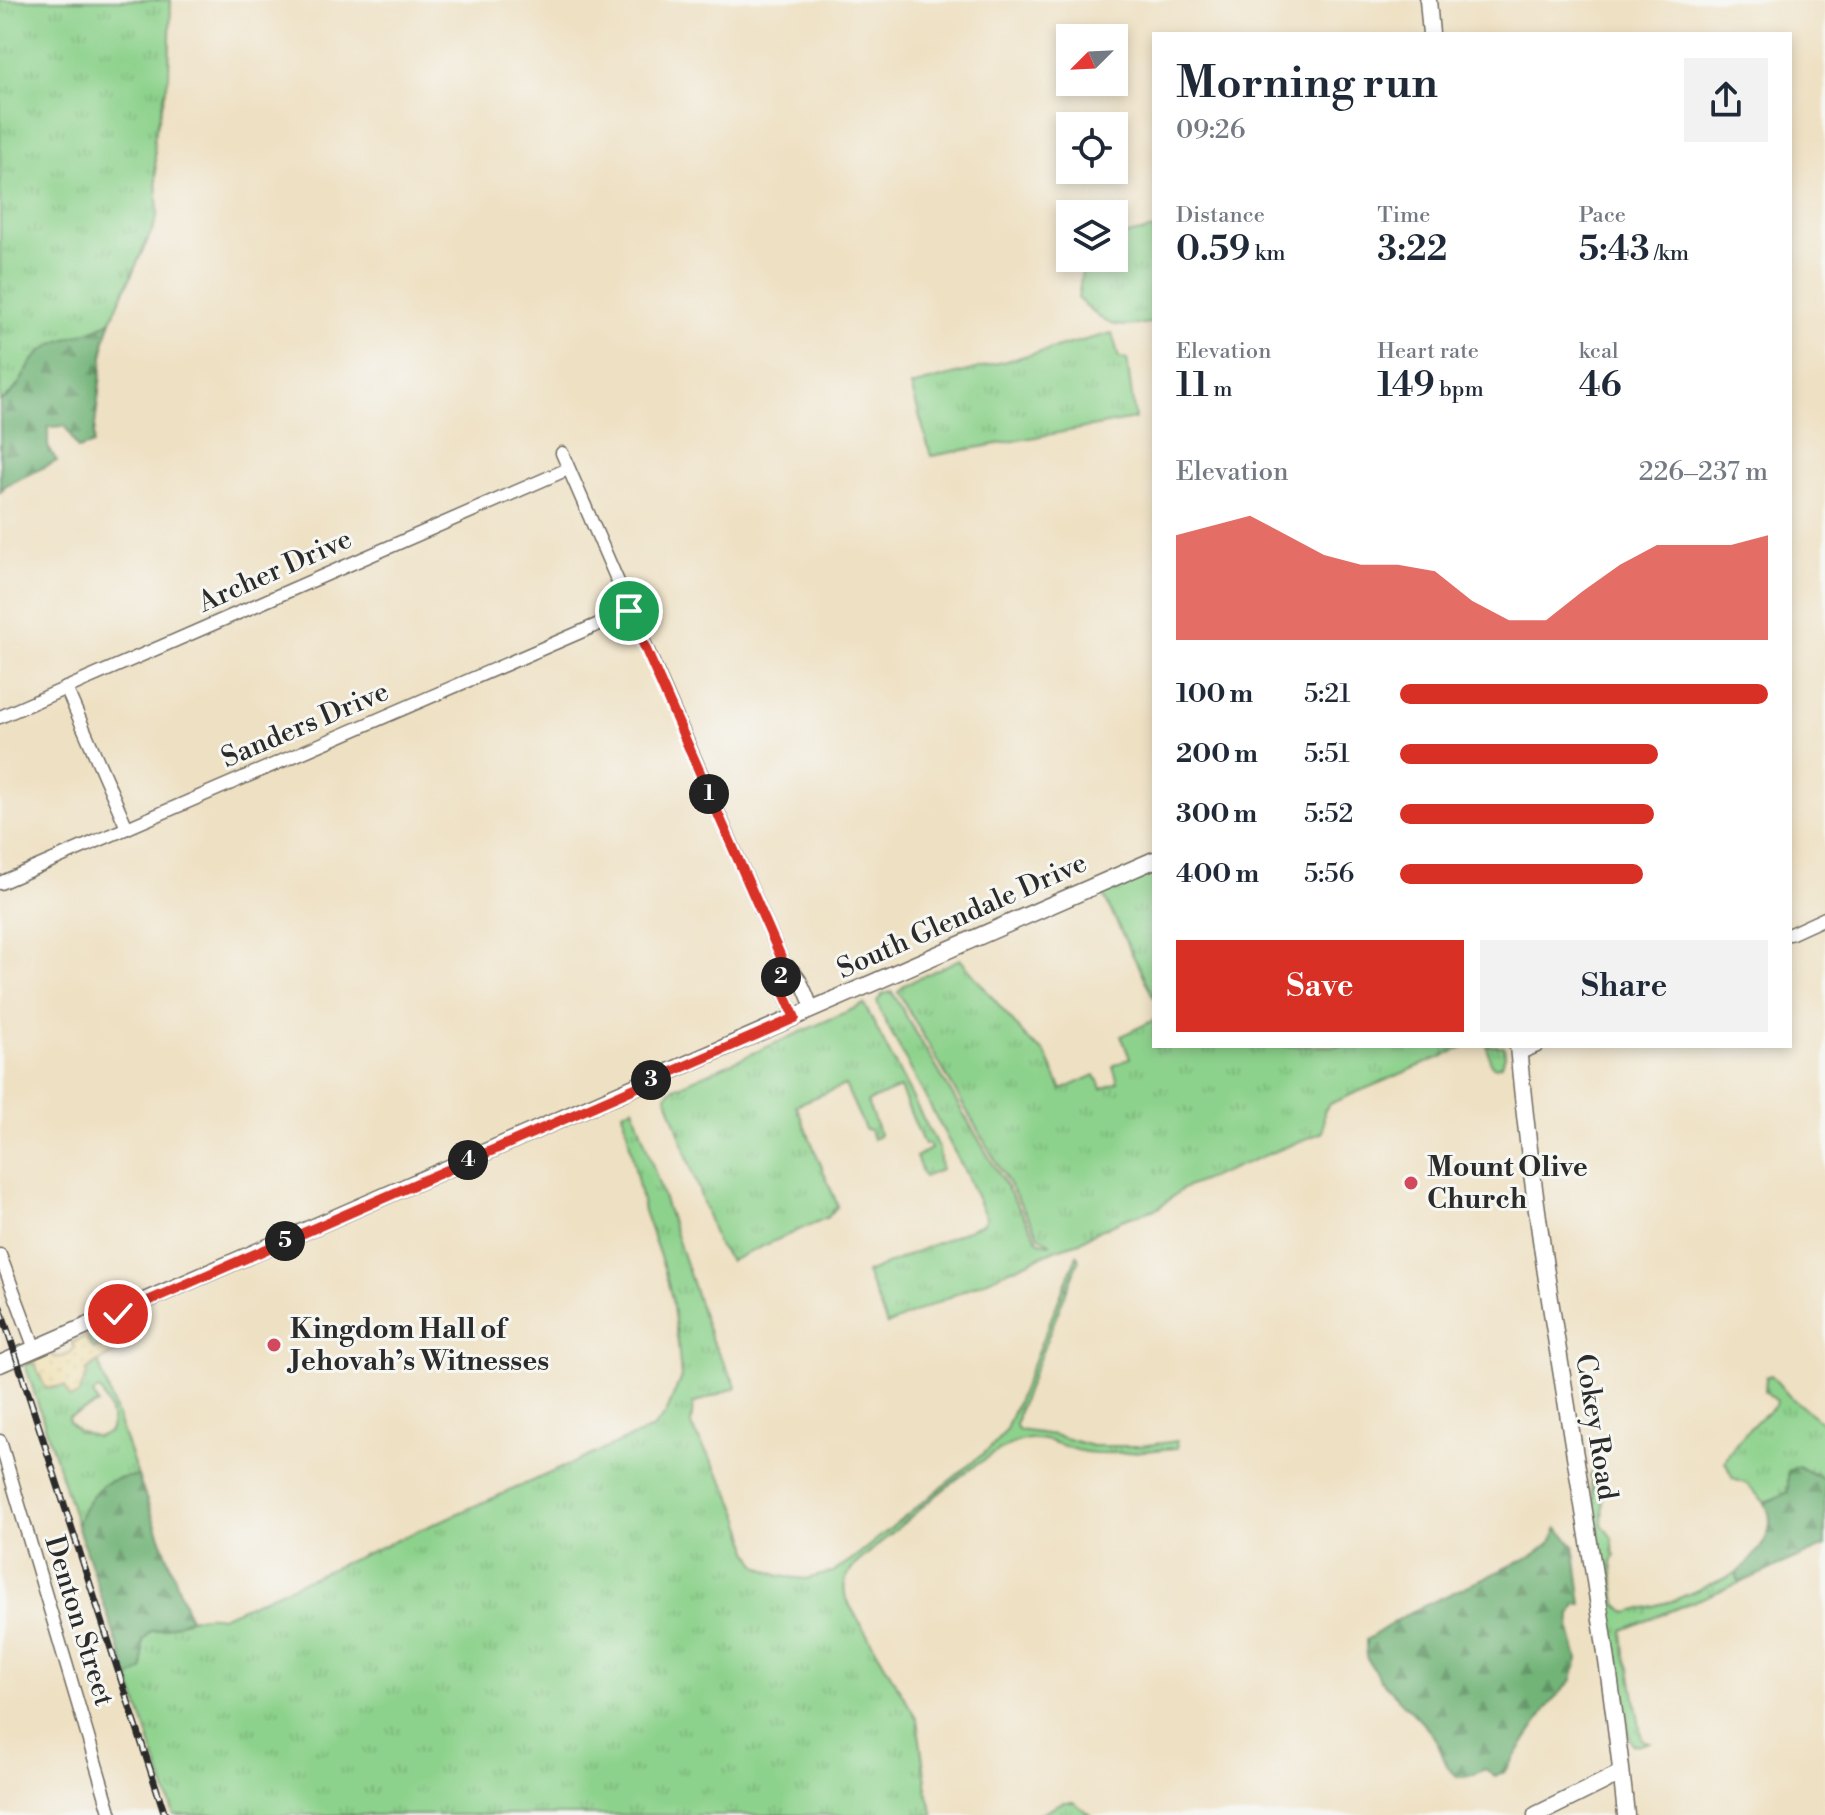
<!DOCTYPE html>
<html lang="en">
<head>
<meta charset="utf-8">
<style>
  :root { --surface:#fff; --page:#f2f2f3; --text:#1f2937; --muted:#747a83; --accent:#d93025 }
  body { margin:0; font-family:"Libre Bodoni",serif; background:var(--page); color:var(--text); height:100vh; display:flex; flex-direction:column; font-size:30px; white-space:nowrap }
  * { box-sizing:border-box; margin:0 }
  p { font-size:26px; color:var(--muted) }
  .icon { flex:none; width:44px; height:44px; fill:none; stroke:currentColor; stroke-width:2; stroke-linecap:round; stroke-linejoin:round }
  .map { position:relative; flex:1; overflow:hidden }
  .panel { position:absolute; left:1152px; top:32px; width:640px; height:1016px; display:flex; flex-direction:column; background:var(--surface); border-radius:0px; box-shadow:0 4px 12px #0003 }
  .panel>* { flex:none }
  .needle { width:52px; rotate:246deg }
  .controls { position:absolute; left:1056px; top:24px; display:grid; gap:16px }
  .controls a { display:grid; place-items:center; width:72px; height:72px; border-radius:0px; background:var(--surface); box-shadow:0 4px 12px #0003; font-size:40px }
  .pin { position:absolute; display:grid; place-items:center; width:68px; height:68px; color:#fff; margin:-34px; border:4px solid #fff; border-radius:50%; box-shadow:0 2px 8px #0007 }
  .km { position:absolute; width:40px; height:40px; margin:-20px; border-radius:50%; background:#222; color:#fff; font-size:22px; line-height:40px; text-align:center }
  .round { display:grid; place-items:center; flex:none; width:84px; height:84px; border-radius:0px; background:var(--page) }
  .summary { display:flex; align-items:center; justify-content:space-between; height:136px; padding:0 24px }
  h1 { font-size:44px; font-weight:600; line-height:60px }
  .figures { display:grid; grid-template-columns:repeat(3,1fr); gap:12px; height:136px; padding:8px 24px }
  .figures div { display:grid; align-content:center }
  .figures b { font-size:34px; font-weight:600 }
  .figures small { font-size:22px; font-weight:400 }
  .figures p { font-size:22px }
  .chart { height:224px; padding:16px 24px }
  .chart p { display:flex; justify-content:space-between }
  .chart svg { width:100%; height:144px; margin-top:8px; fill:var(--accent); opacity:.7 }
  .cta { display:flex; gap:16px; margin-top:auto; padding:16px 24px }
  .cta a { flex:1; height:92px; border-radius:0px; background:var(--accent); color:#fff; font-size:32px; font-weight:600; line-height:92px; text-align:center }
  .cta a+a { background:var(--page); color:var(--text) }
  ul { padding:0 24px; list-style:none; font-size:26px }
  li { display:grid; grid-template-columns:128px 96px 1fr; align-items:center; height:60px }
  li i { height:20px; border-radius:10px; background:var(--accent) }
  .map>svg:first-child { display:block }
  .grass { fill:url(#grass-tufts); stroke:#5c7e5c; stroke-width:2; fill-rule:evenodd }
  .forest { fill:url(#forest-firs); stroke:#4e7052; stroke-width:2 }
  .sand { fill:url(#sand-dots); stroke:#8c8264; stroke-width:2 }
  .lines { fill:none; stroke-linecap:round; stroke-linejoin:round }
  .street-casing { stroke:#6f6a60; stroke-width:15 }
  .secondary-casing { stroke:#6f6a60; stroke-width:19 }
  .street { stroke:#fff; stroke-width:12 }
  .secondary { stroke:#fff; stroke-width:16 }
  .rail-casing { stroke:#2b2b2b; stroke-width:7 }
  .rail { stroke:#f6f6f2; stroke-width:4; stroke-dasharray:12; stroke-linecap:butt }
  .route-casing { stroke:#fff; stroke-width:16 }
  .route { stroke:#d93025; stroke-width:10 }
  .poi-dot { fill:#d1495b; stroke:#f6f6f2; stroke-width:3 }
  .labels { text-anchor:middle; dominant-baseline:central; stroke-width:6; stroke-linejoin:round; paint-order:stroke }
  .street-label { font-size:28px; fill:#2b2b2b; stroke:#f6f6f2 }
  .poi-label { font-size:28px; font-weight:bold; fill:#2b2b2b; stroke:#f6f6f2; text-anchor:start }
</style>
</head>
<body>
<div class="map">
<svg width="1825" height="1815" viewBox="0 0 1825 1815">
  <defs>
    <pattern id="grass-tufts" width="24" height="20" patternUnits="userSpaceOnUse" patternTransform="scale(2)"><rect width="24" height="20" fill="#8dd28c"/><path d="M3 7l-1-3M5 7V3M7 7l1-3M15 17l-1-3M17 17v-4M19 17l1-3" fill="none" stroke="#7ab479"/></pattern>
    <pattern id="forest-firs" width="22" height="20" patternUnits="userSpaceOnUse" patternTransform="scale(2)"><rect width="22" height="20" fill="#72b478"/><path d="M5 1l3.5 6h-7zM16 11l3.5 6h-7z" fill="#5e9363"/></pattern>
    <pattern id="sand-dots" width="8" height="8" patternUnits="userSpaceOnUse" patternTransform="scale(2)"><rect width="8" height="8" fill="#eeda9e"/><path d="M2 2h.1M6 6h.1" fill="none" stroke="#cb8" stroke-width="1.8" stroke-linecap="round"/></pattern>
  </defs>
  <rect width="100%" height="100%" fill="#f6f6f2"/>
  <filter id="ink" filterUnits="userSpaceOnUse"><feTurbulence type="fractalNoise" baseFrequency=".0125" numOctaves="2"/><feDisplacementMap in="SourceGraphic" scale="16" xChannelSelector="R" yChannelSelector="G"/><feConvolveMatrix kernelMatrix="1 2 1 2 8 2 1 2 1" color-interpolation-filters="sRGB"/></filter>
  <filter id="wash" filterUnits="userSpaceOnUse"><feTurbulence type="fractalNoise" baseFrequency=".006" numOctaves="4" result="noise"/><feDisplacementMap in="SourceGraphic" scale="32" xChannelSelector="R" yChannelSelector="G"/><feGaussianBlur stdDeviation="1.8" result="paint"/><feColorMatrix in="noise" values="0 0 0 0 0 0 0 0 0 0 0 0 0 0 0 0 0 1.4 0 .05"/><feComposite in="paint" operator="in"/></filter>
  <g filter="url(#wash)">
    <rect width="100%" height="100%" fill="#eee0c2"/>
    <g class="grass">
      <path d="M0,0H171L169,76L154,139L158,214L153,228L111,320C89,337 60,335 39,354C22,370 23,390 0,401Z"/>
      <path d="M1154,229V322C1113,330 1108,327 1078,299L1084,258H1114V238Z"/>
      <polygon points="1112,333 1119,358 1127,359 1135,419 931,456 911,386"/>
      <polygon points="1154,868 1154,998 1101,891"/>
      <polygon points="960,959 1030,1042 1045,1053 1062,1090 1095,1075 1102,1089 1118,1082 1113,1066 1130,1058 1121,1036 1154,1020 1154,1046 1467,1046 1329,1104 1324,1112 1323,1132 1182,1189 1158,1208 1122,1220 1090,1235 1080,1242 1057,1249 887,1325 866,1273 982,1224 986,1218 965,1172 882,1015 877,1001 883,994 892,992 1039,1242 1051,1244 1039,1236 898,992 904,985"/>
      <polygon points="864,1004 939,1149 941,1170 924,1177 916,1157 931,1149 929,1144 924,1145 900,1088 867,1102 880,1135 873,1139 870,1130 865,1129 845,1085 796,1105 838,1206 828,1217 730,1261 717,1243 666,1095 672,1089"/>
      <polygon points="1487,1046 1504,1046 1505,1056 1501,1065 1496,1067 1491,1065"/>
      <path d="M633,1107L711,1339L737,1387L693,1404L691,1426L729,1491L741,1519L749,1551L758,1566L779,1576L806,1579L833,1572L855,1557L989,1449L1005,1432L1077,1255L1079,1259L1020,1407L1016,1425L1018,1430L1054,1435L1092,1446H1140L1177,1441L1178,1448C1148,1450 1115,1456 1085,1452C1067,1449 1050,1438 1031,1439C991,1440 891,1535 856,1564C846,1576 842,1582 846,1599L917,1719L928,1796L934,1815H174L129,1678L143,1669V1641L151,1631C177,1628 194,1611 221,1617L653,1428L666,1414L681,1377L678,1344L672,1299L664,1268L644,1211L623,1112Z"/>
      <polygon points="112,1325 118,1325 123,1331 113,1337 111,1343 93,1349 87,1340 94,1331"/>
      <path d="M98,1361L138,1476C127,1477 115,1478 106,1483C94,1490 80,1512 77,1525L25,1364L35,1363L40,1377L52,1388L65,1386L78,1394L87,1375L86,1371ZM97,1390L101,1391C107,1404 115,1418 110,1432L97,1437L78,1431L69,1422V1417L98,1404L93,1394Z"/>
      <path d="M1771,1375L1789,1396L1825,1425V1480L1815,1473L1790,1482L1788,1492L1765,1503L1747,1484L1733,1479L1725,1461C1732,1446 1747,1431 1759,1419C1766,1412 1774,1411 1777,1401L1765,1391L1766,1377Z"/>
      <polygon points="1601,1470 1606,1494 1603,1497 1602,1524 1612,1538 1615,1556 1612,1563 1617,1604 1627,1613 1672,1601 1737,1573 1738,1580 1742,1582 1623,1630 1625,1655 1630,1668 1642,1740 1650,1742 1637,1746 1632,1744 1630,1740 1590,1477 1592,1472"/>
      <polygon points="1063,1802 1074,1802 1090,1815 1037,1815"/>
    </g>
    <g class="forest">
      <path d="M111,320L105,339L93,444L78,449L65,426L48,427V447L57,461L6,485L0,492V401C22,391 22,370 39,354C60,335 89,337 111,320Z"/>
      <path d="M1798,1466L1825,1480V1546L1742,1582L1738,1580L1737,1573C1756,1554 1781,1533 1765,1503L1788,1492V1471Z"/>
      <path d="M138,1476L190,1619L164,1629L151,1631L143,1641V1670L129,1678L77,1525C80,1512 94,1490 106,1483C115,1478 127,1477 138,1476Z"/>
      <path d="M1558,1528L1574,1545L1582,1604H1576L1571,1615L1570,1630L1578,1659L1572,1680L1549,1705L1505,1771L1495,1776L1485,1769C1477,1772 1464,1781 1455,1775C1444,1767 1442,1749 1434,1737C1415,1710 1382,1690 1368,1659C1366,1654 1366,1646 1366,1640L1409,1613L1536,1554L1551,1542Z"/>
    </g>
    <path class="sand" d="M123,1331L126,1338L123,1349C110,1356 97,1361 86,1371L87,1375L78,1395L70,1398L65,1386L45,1388L35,1363L25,1364L52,1351L54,1357C64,1358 68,1356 74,1348L72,1343L92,1333L87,1340L94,1349L111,1343L113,1337Z"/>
  </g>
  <g filter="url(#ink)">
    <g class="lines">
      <g class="street-casing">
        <g id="street">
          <path d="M562,453L784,964C801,973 806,994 813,1010"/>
          <polyline points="66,688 127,828"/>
          <polyline points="0,717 568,469"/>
          <polyline points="0,883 629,611"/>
          <polyline points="1790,934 1825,918"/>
          <polyline points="784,964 781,986 795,1018"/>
          <polyline points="1518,1054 1537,1046"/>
          <polyline points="0,1255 35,1349"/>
          <polyline points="0,1441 111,1815"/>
        </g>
      </g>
      <g class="secondary-casing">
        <g id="secondary">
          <polyline points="1428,0 1431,34"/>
          <path d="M1518,1046C1541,1304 1600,1557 1626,1815"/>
          <polyline points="0,1364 1154,860"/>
          <polyline points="1536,1815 1621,1773"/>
        </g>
      </g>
      <use href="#street" class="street"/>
      <use href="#secondary" class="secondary"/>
      <g class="rail-casing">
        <polyline id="rail" points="0,1307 165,1815"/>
      </g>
      <use href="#rail" class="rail"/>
    </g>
  </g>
  <g class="lines" filter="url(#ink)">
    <g class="route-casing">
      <polyline id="route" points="118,1314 795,1018 781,986 784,964 629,611"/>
    </g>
    <use href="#route" class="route"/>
  </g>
  <g class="poi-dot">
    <circle cx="1411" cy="1183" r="8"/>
    <circle cx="274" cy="1345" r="8"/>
  </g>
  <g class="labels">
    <g class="street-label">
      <text transform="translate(275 571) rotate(-24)">Archer Drive</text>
      <text transform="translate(305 725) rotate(-23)">Sanders Drive</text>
      <text transform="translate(962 916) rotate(-24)">South Glendale Drive</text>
      <text transform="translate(1596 1427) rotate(81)">Cokey Road</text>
      <text transform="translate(79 1621) rotate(73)">Denton Street</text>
    </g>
    <g class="poi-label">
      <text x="1427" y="1167">Mount Olive<tspan x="1427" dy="32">Church</tspan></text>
      <text x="290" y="1329">Kingdom Hall of<tspan x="290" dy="32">Jehovah’s Witnesses</tspan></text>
    </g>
  </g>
</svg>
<div class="controls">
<a><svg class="needle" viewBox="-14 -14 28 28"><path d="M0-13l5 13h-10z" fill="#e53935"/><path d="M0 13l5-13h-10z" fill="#747a83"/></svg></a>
<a><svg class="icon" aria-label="locate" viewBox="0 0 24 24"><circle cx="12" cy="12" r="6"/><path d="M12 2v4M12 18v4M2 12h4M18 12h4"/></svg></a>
<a><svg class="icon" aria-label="layers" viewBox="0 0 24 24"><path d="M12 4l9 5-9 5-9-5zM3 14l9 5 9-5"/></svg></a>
</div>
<div class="pin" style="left:629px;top:611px;background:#1e9e55"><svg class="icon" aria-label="arrive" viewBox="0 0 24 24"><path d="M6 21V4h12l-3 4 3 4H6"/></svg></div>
<div class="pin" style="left:118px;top:1314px;background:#d93025"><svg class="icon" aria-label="check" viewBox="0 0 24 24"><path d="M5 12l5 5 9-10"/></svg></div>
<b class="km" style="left:709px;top:794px">1</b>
<b class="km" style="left:781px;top:977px">2</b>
<b class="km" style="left:651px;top:1080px">3</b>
<b class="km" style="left:468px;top:1160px">4</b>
<b class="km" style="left:285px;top:1241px">5</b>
<section class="panel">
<div class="summary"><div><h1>Morning run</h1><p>09:26</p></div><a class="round"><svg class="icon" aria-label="share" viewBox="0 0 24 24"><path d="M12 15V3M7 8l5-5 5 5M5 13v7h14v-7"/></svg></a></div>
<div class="figures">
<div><p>Distance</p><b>0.59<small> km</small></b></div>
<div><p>Time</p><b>3:22</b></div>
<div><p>Pace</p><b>5:43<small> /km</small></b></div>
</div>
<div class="figures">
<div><p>Elevation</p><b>11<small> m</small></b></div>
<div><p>Heart rate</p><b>149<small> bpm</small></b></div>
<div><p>kcal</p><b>46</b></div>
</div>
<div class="chart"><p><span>Elevation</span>226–237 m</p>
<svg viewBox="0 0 160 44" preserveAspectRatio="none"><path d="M0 44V12L10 9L20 6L30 12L40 18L50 21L60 21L70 23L80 32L90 38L100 38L110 29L120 21L130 15L140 15L150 15L160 12V44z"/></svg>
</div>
<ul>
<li><b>100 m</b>5:21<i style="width:100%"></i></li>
<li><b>200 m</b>5:51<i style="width:70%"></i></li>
<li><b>300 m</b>5:52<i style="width:69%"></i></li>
<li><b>400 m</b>5:56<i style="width:66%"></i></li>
</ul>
<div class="cta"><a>Save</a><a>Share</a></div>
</section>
</div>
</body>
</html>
